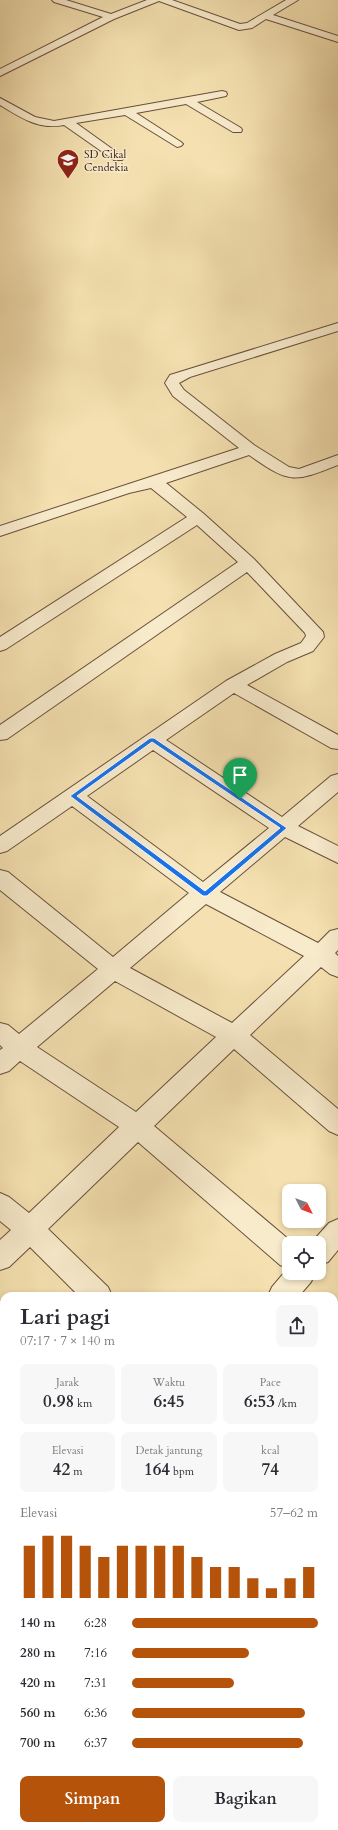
<!DOCTYPE html>
<html lang="id">
<head>
<meta charset="utf-8">
<style>
  :root { --surface:#fff; --page:#f7f7f7; --text:#2b2b33; --muted:#7c7c81; --accent:#b45309 }
  body { margin:0; font-family:Cardo,serif; background:var(--page); color:var(--text); height:100vh; display:flex; flex-direction:column; font-size:15px; white-space:nowrap }
  * { box-sizing:border-box; margin:0 }
  p { font-size:13px; color:var(--muted) }
  .icon { flex:none; width:22px; height:22px; fill:none; stroke:currentColor; stroke-width:2; stroke-linecap:round; stroke-linejoin:round }
  .map { position:relative; flex:1; overflow:hidden }
  .side { position:absolute; left:0px; top:1292px; width:338px; height:538px; display:flex; flex-direction:column; background:var(--surface); border-radius:12px 12px 0 0; box-shadow:0 2px 6px #0003 }
  .side>* { flex:none }
  .needle { width:26px; rotate:132deg }
  .tools { position:absolute; left:282px; top:1184px; display:grid; gap:8px }
  .tools a { display:grid; place-items:center; width:44px; height:44px; border-radius:8px; background:var(--surface); box-shadow:0 2px 6px #0003; font-size:20px }
  .pin { position:absolute; display:grid; place-items:center; width:34px; height:34px; color:#fff; margin:-41px -17px; border-radius:50% 50% 50% 0; rotate:-45deg; box-shadow:0 0 4px #0007 }
  .pin .icon { rotate:45deg }
  .round { display:grid; place-items:center; flex:none; width:42px; height:42px; border-radius:8px; background:var(--page) }
  .head { display:flex; align-items:center; justify-content:space-between; height:68px; padding:0 20px }
  h1 { font-size:22px; font-weight:600; line-height:30px }
  .metrics { display:grid; grid-template-columns:repeat(3,1fr); gap:6px; height:68px; padding:4px 20px }
  .metrics div { display:grid; align-content:center; border-radius:8px; background:var(--page); text-align:center }
  .metrics b { font-size:17px; font-weight:600 }
  .metrics small { font-size:11px; font-weight:400 }
  .metrics p { font-size:11px }
  .chart { height:112px; padding:8px 20px }
  .chart p { display:flex; justify-content:space-between }
  .chart svg { width:100%; height:72px; margin-top:4px; stroke:var(--accent); stroke-width:6 }
  .primary-button { display:flex; gap:8px; margin-top:auto; padding:8px 20px }
  .primary-button a { flex:1; height:46px; border-radius:8px; background:var(--accent); color:#fff; font-size:16px; font-weight:600; line-height:46px; text-align:center }
  .primary-button a+a { background:var(--page); color:var(--text) }
  ul { padding:0 20px; list-style:none; font-size:13px }
  li { display:grid; grid-template-columns:64px 48px 1fr; align-items:center; height:30px }
  li i { height:10px; border-radius:5px; background:var(--accent) }
  .map>svg:first-child { display:block }
  .lines { fill:none; stroke-linecap:round; stroke-linejoin:round }
  .minor-casing { stroke:#68503c; stroke-width:2 }
  .minor { fill:#f8ebcc; fill-rule:evenodd }
  .route { fill:#1a73e8; stroke:#fff; fill-rule:evenodd }
  .labels { text-anchor:middle; dominant-baseline:central; stroke-width:3; stroke-linejoin:round; paint-order:stroke }
  .far-poi-label { font-size:11px; fill:#3a2016; stroke:#f8ebcc; text-anchor:start }
</style>
</head>
<body>
<div class="map">
<svg width="338" height="1830" viewBox="0 0 338 1830">
  <rect width="100%" height="100%" fill="#f4e0b0"/>
  <filter id="stains"><feTurbulence type="fractalNoise" baseFrequency=".005" numOctaves="4"/><feColorMatrix values="0 0 0 0 .2 0 0 0 0 .09 0 0 0 0 .02 0 0 0 .5 -.17"/></filter>
  <radialGradient id="worn" r=".72"><stop offset=".6" stop-color="#630" stop-opacity="0"/><stop offset="1" stop-color="#630" stop-opacity=".3"/></radialGradient>
  <g class="lines">
    <g class="minor-casing">
      <g id="minor">
        <polygon points="52,0 66,0 111,14 147,0 172,0 240,24 247,23 286,0 298,0 273,15 338,36 338,42 266,19 252,28 239,30 159,1 114,19 0,76 0,69 103,17 54,2"/>
        <path d="M222,91L226,92L227,94L226,96L197,102L241,128L242,130L241,132H233L186,104L136,113L181,142L183,144L181,146L177,147L125,115L76,123L122,156L124,158L122,160H114L64,125C39,130 21,118 0,105V98L35,117L54,121Z"/>
        <path d="M338,323V331L190,377L179,383L184,390L254,445L289,467L299,469L338,455V465C293,483 289,483 249,455L166,483L204,514L254,559L323,632L324,637L313,651L287,662L247,685L338,735V749L331,748L234,693L166,740L282,817L331,776L338,774V792L298,826L338,846V863L285,837L220,892L318,943L330,931L338,929V950L335,953L338,956V977L330,974L321,967L250,1035L338,1109V1135L329,1131L234,1049L154,1126L293,1243H289V1273H315L311,1282L299,1296H268L272,1287L288,1268L280,1265L138,1142L48,1229L108,1287L112,1296H79L30,1247L9,1267L0,1270V1240L11,1230L0,1221V1193L9,1197L29,1213L119,1127L20,1061L9,1071L0,1074V1050L3,1048L0,1045V1023L8,1025L19,1034L98,969L0,890V870L8,872L113,957L189,893L72,806L7,851L0,853V836L226,681L275,654L301,643L306,636L305,633L247,572L7,739L0,740V725L238,562L197,525L6,649L0,651V637L187,517L151,488L129,493L0,536V526L239,448L173,396L165,383L170,375ZM153,750L269,828L203,882L87,796ZM206,904L304,956L232,1023L130,968ZM115,981L216,1037L136,1112L37,1047Z"/>
        <polygon points="338,1219 338,1250 328,1262 319,1265 319,1243 311,1243 329,1223"/>
        <polygon points="0,1432 4,1434 4,1466 0,1464"/>
        <polygon points="4,1570 4,1605 0,1607 0,1572"/>
        <polygon points="0,1741 4,1743 4,1780 0,1778"/>
        <polygon points="43,1826 80,1826 81,1830 44,1830"/>
      </g>
    </g>
    <use href="#minor" class="minor"/>
  </g>
  <path class="route" d="M150,738H154L287,828L207,896H203L70,796ZM152,742L280,828L205,891L77,796Z"/>
  <defs>
    <g id="school-pin" transform="scale(1.15)"><path d="M0 17L-7.5 6A9.5 9.5 0 1 1 7.5 6Z" fill="#8f2418" stroke="#f8ebcc"/><path d="M0-5L7-2L0 1L-7-2ZM-4 1L0 2.5L4 1V4Q0 6-4 4Z" fill="#fff"/></g>
  </defs>
  <g fill-rule="evenodd">
    <use href="#school-pin" x="68" y="160"/>
  </g>
  <g class="labels">
    <g class="far-poi-label">
      <text x="84" y="154">SD Cikal<tspan x="84" dy="13">Cendekia</tspan></text>
    </g>
  </g>
  <rect width="100%" height="100%" filter="url(#stains)"/>
  <rect width="100%" height="100%" fill="url(#worn)"/>
</svg>
<div class="tools">
<a><svg class="needle" viewBox="-14 -14 28 28"><path d="M0-13l5 13h-10z" fill="#e53935"/><path d="M0 13l5-13h-10z" fill="#7c7c81"/></svg></a>
<a><svg class="icon" aria-label="locate" viewBox="0 0 24 24"><circle cx="12" cy="12" r="6"/><path d="M12 2v4M12 18v4M2 12h4M18 12h4"/></svg></a>
</div>
<div class="pin" style="left:240px;top:799px;background:#1e9e55"><svg class="icon" aria-label="arrive" viewBox="0 0 24 24"><path d="M6 21V4h12l-3 4 3 4H6"/></svg></div>
<section class="side">
<div class="head"><div><h1>Lari pagi</h1><p>07:17 · 7 × 140 m</p></div><a class="round"><svg class="icon" aria-label="share" viewBox="0 0 24 24"><path d="M12 15V3M7 8l5-5 5 5M5 13v7h14v-7"/></svg></a></div>
<div class="metrics">
<div><p>Jarak</p><b>0.98<small> km</small></b></div>
<div><p>Waktu</p><b>6:45</b></div>
<div><p>Pace</p><b>6:53<small> /km</small></b></div>
</div>
<div class="metrics">
<div><p>Elevasi</p><b>42<small> m</small></b></div>
<div><p>Detak jantung</p><b>164<small> bpm</small></b></div>
<div><p>kcal</p><b>74</b></div>
</div>
<div class="chart"><p><span>Elevasi</span>57–62 m</p>
<svg viewBox="0 0 160 44" preserveAspectRatio="none"><path d="M5 44V12M15 44V6M25 44V6M35 44V12M45 44V19M55 44V12M65 44V12M75 44V12M85 44V12M95 44V19M105 44V25M115 44V25M125 44V32M135 44V38M145 44V32M155 44V25"/></svg>
</div>
<ul>
<li><b>140 m</b>6:28<i style="width:100%"></i></li>
<li><b>280 m</b>7:16<i style="width:63%"></i></li>
<li><b>420 m</b>7:31<i style="width:55%"></i></li>
<li><b>560 m</b>6:36<i style="width:93%"></i></li>
<li><b>700 m</b>6:37<i style="width:92%"></i></li>
</ul>
<div class="primary-button"><a>Simpan</a><a>Bagikan</a></div>
</section>
</div>
</body>
</html>
